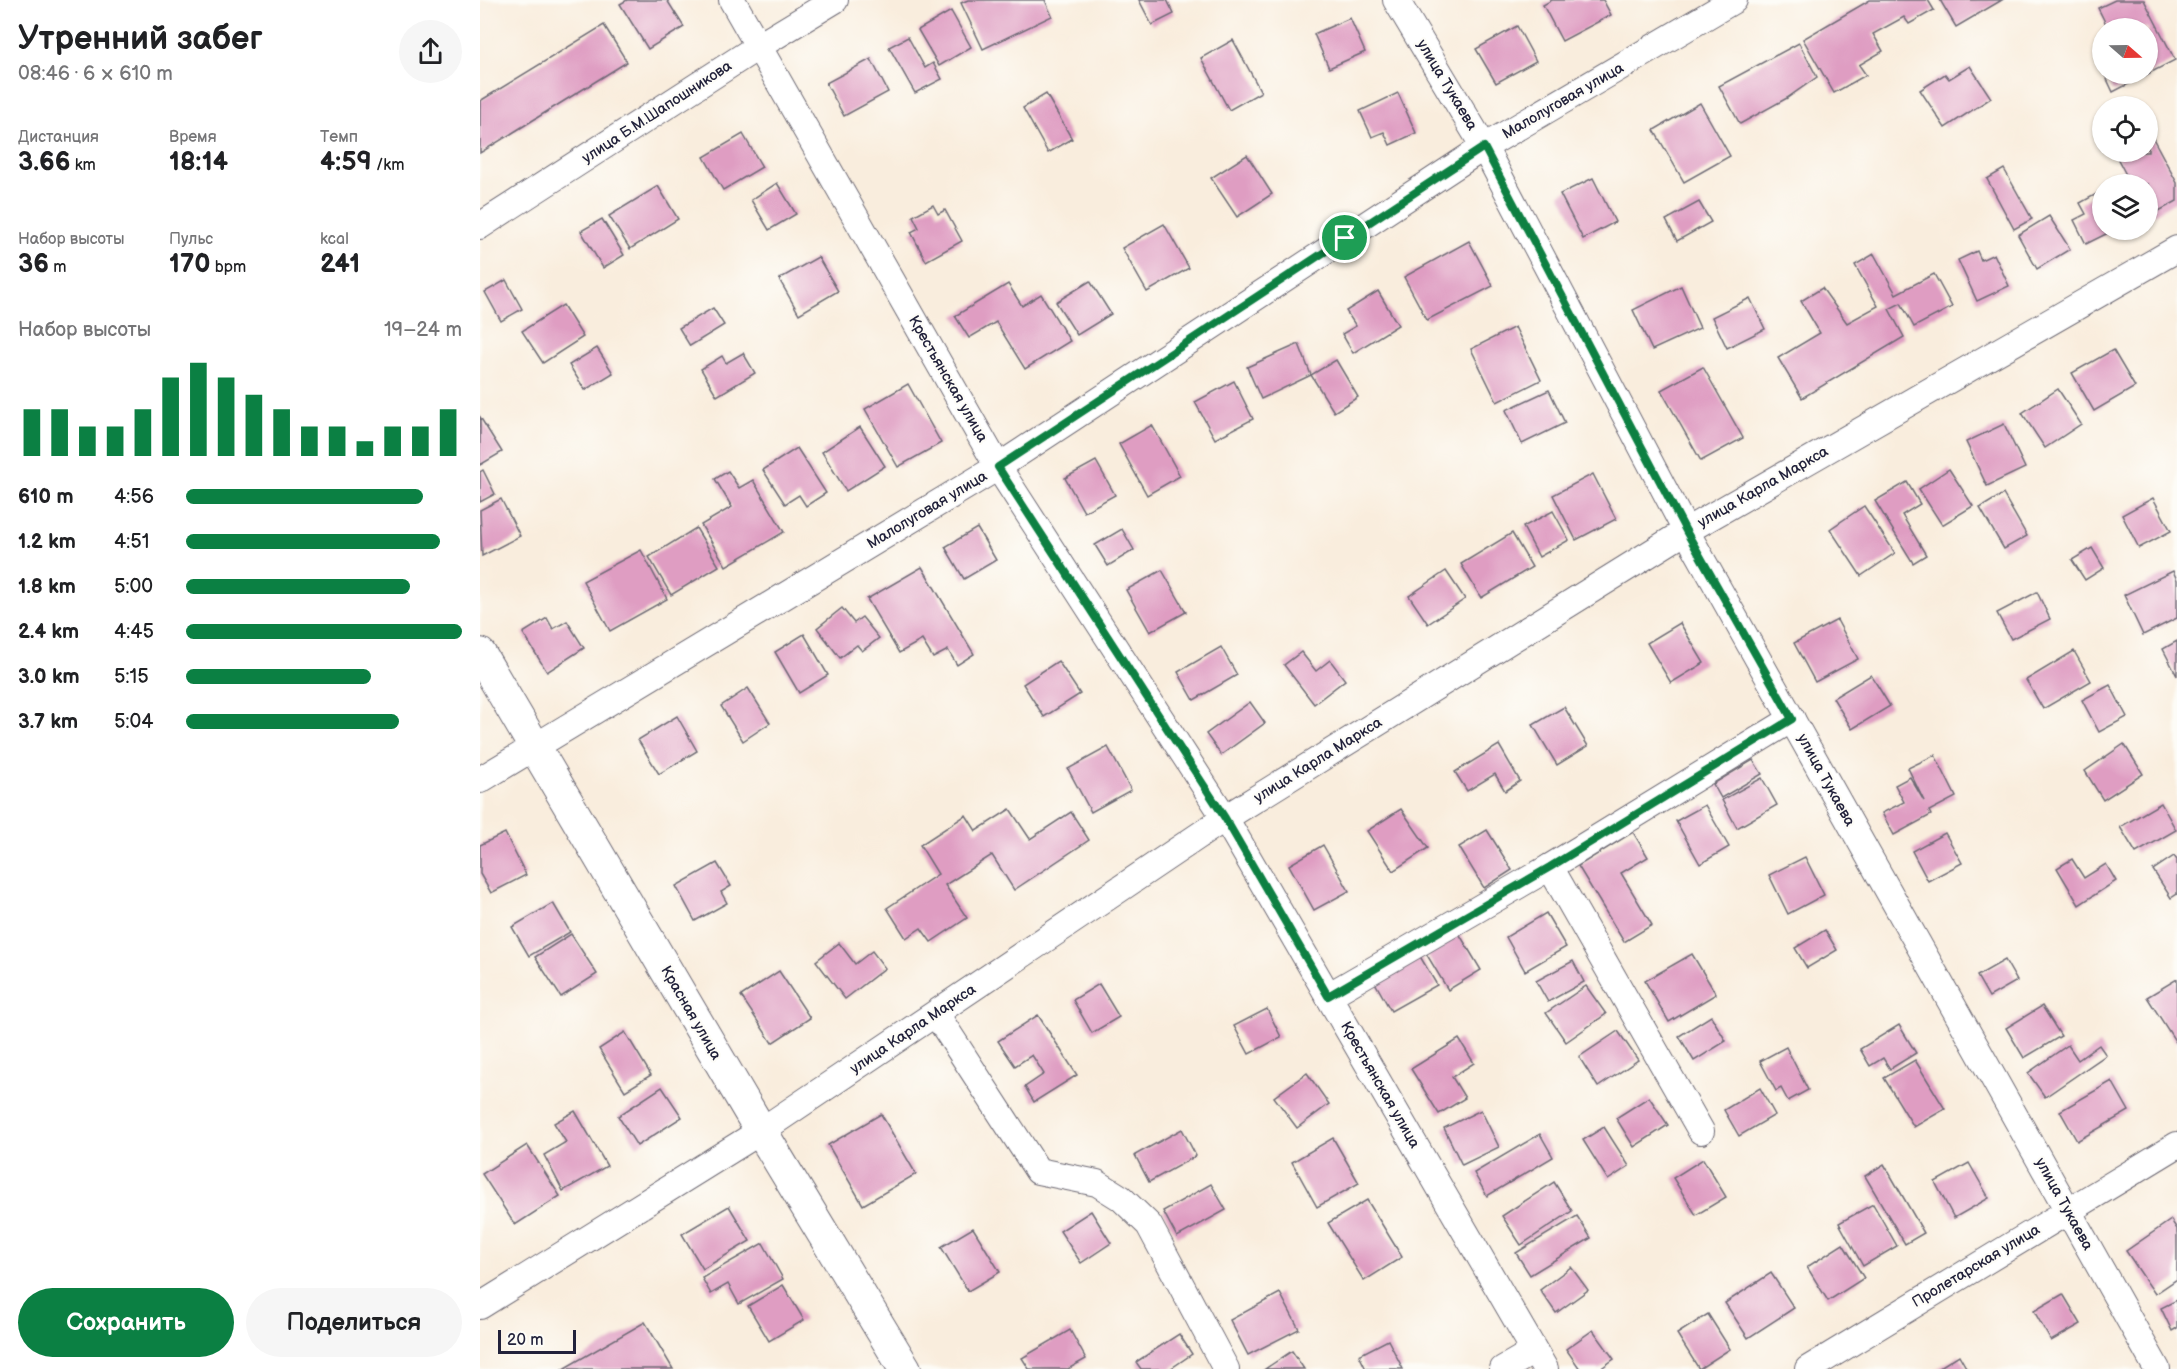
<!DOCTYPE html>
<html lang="ru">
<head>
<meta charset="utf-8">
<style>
  :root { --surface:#fff; --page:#f6f6f6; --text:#202124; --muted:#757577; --accent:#0b8043 }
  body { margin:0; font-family:"Balsamiq Sans",sans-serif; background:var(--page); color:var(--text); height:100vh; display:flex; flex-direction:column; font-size:22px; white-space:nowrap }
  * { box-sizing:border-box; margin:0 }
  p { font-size:20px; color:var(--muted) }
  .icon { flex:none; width:33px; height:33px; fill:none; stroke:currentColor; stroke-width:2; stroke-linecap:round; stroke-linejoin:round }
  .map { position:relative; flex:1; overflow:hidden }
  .details { display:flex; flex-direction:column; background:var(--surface); width:480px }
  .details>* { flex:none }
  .needle { width:39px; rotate:110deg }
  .controls { position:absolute; left:1612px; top:18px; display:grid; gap:12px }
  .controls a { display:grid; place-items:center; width:66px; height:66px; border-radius:50%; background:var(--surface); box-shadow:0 2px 4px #0004; font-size:30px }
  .scale { position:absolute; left:18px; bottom:15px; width:78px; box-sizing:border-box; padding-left:6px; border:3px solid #22223b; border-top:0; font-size:16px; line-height:21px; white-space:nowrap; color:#22223b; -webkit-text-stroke:4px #fdfcf7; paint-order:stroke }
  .pin { position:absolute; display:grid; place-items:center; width:51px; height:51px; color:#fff; margin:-26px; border:3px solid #fff; border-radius:50%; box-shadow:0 2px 6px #0007 }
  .round { display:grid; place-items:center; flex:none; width:63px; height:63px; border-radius:32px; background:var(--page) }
  .headline { display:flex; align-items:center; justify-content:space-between; height:102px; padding:0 18px }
  h1 { font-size:33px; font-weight:600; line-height:45px }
  .stats { display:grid; grid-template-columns:repeat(3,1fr); gap:9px; height:102px; padding:6px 18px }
  .stats div { display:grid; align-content:center }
  .stats b { font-size:26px; font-weight:600 }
  .stats small { font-size:16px; font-weight:400 }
  .stats p { font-size:16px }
  .chart { height:168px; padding:12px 18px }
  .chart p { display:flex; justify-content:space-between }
  .chart svg { width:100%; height:108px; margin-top:6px; stroke:var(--accent); stroke-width:6 }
  .action { display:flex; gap:12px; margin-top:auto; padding:12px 18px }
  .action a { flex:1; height:69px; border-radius:36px; background:var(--accent); color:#fff; font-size:24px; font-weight:600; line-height:69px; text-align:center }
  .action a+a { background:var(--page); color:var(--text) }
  ul { padding:0 18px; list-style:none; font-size:20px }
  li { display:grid; grid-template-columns:96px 72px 1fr; align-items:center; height:45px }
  li i { height:15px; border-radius:8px; background:var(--accent) }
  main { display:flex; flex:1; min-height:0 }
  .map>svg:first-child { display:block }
  .building { fill:#df9dc2 }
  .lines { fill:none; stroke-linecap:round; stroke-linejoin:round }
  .minor-casing { stroke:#6d6974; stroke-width:28 }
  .tertiary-casing { stroke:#6d6974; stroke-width:34 }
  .minor { stroke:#fff; stroke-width:26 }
  .tertiary { stroke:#fff; stroke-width:32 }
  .route-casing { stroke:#fff; stroke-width:12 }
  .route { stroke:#0b8043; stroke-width:8 }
  .labels { text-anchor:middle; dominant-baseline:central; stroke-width:4.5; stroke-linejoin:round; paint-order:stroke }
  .street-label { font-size:15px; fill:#22223b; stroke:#fdfcf7 }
</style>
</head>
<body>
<main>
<section class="details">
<div class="headline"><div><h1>Утренний забег</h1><p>08:46 · 6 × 610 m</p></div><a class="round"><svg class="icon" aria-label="share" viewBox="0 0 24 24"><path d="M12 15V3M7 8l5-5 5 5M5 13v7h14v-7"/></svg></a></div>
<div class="stats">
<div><p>Дистанция</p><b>3.66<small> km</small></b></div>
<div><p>Время</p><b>18:14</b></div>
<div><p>Темп</p><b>4:59<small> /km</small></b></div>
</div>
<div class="stats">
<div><p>Набор высоты</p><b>36<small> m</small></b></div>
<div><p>Пульс</p><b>170<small> bpm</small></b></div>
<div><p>kcal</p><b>241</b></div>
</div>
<div class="chart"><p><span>Набор высоты</span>19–24 m</p>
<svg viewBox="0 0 160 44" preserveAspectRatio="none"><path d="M5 44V25M15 44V25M25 44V32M35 44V32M45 44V25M55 44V12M65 44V6M75 44V12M85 44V19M95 44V25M105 44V32M115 44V32M125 44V38M135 44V32M145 44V32M155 44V25"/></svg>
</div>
<ul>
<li><b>610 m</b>4:56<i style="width:86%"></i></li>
<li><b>1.2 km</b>4:51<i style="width:92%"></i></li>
<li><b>1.8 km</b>5:00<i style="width:81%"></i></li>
<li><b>2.4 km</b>4:45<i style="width:100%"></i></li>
<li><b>3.0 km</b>5:15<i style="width:67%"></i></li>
<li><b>3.7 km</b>5:04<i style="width:77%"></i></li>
</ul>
<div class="action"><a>Сохранить</a><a>Поделиться</a></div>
</section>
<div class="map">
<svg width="1697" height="1369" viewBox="0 0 1697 1369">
  <rect width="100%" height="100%" fill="#fdfcf7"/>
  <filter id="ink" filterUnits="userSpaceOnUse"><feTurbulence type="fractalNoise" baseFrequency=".0167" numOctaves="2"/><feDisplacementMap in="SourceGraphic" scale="12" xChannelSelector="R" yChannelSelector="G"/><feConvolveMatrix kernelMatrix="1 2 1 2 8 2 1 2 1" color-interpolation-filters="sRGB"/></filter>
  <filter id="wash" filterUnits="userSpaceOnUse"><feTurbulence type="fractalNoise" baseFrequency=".008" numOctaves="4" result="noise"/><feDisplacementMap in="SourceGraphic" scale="24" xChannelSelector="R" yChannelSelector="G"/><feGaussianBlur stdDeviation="1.35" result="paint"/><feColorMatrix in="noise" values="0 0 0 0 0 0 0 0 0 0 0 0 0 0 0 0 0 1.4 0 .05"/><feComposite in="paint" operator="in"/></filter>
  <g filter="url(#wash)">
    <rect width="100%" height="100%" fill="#f9eddd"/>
    <g id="blocks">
      <g class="building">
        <polygon points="147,0 187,0 204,27 168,49 140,4"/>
        <polygon points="488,0 565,0 572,16 503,49 481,3"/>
        <polygon points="659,0 687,0 694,14 672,25"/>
        <polygon points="1072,0 1123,0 1131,15 1082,41 1063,5"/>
        <polygon points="1390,0 1448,0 1454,10 1429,24 1424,17 1393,34 1403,51 1379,65 1386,75 1354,93 1323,39"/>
        <polygon points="1460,0 1522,0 1476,27"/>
        <polygon points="1635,0 1664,0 1695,60 1633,92 1625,75 1668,74 1668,28 1628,28 1618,8"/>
        <polygon points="471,11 491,47 459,66 438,30"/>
        <polygon points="870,18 885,52 849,68 834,34"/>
        <polygon points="124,25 147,62 0,153 0,101"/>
        <polygon points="1037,26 1056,61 1016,83 996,49"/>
        <polygon points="428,37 445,68 453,63 462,79 435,93 409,47"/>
        <polygon points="753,40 781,92 749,110 721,58"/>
        <polygon points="1319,43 1337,77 1307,98 1260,124 1239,86"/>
        <polygon points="391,59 408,92 364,116 346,83"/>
        <polygon points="1490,66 1511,98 1465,128 1440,90 1465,74 1469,79"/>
        <polygon points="918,93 936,133 910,145 904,132 892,137 880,111"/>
        <polygon points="566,94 592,139 568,153 543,108"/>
        <polygon points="1220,103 1250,156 1204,182 1174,130"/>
        <polygon points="1668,129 1697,183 1697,201 1668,217 1668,184 1651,184 1634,152 1668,152"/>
        <polygon points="263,134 282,167 243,190 224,157"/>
        <polygon points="767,155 792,194 757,217 731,178"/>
        <polygon points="1524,169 1552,219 1534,229 1507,179"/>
        <polygon points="1113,178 1135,222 1103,239 1080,194"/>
        <polygon points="297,183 316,214 289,230 271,200"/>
        <polygon points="178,186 198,219 150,249 129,216"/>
        <polygon points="1620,192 1623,199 1623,230 1634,230 1606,244 1594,220 1606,214 1600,203"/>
        <polygon points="1219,202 1231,222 1197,241 1186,220"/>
        <polygon points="453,205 458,214 465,210 482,241 446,261 431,232 439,228 433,216"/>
        <polygon points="1569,216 1590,249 1557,269 1538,235"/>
        <polygon points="122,219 144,255 123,268 101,231"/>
        <polygon points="684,224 709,268 667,292 642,248"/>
        <polygon points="989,241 1013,286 947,320 924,277"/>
        <polygon points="1497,251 1501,260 1514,254 1529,286 1497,301 1478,260"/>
        <polygon points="1394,254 1416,294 1454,274 1472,307 1434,327 1421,303 1409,309 1424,337 1322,398 1298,358 1340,333 1321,301 1342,288 1367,323 1398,306 1375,265"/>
        <polygon points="338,257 358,291 319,314 299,279"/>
        <polygon points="26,280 42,309 21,321 5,292"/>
        <polygon points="610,281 631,314 597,335 576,302"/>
        <polygon points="528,284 542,306 561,294 590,341 545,369 516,322 489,338 475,316"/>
        <polygon points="1201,286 1220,328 1172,350 1153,310"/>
        <polygon points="898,291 918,325 873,353 862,334 876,326 866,311"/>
        <polygon points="1270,298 1285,329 1247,348 1232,317"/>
        <polygon points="83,305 103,337 63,363 42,331"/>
        <polygon points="233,308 244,325 210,346 199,328"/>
        <polygon points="1035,327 1061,380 1017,402 991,349"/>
        <polygon points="819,344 831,375 781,399 767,367"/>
        <polygon points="117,348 133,373 105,390 89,365"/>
        <polygon points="1633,350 1655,387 1614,411 1592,373"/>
        <polygon points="263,353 275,373 237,396 221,369 242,356 246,363"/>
        <polygon points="856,360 878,397 854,412 831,375"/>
        <polygon points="1223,367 1263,438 1221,461 1181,390"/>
        <polygon points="754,381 773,419 735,439 715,402"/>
        <polygon points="428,384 461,443 418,467 385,409"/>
        <polygon points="1578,389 1601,424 1565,448 1542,413"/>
        <polygon points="1069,390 1085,423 1042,444 1026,410"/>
        <polygon points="0,417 22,452 0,465"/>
        <polygon points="1524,424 1545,468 1507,486 1486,442"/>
        <polygon points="672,425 700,476 667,495 639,444"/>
        <polygon points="380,427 405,466 366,491 342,452"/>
        <polygon points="317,448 346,493 326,506 319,495 305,504 283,470"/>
        <polygon points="616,461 635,495 604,512 585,478"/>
        <polygon points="1469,469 1493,506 1462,525 1439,489"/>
        <polygon points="3,470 15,494 0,502 0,472"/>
        <polygon points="248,471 259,488 273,480 304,532 246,566 221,525 252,507 235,479"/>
        <polygon points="1113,474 1136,519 1096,540 1073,495"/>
        <polygon points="1427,482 1440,504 1422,515 1446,555 1433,563 1395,501"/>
        <polygon points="1523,494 1547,536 1524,549 1500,508"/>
        <polygon points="1673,498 1691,531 1659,548 1642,515"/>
        <polygon points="21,499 40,536 2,556 0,510"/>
        <polygon points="1384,506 1415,553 1381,576 1350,529"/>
        <polygon points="1073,511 1089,540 1059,557 1043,527"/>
        <polygon points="216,528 239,566 191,595 169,557"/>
        <polygon points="497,528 516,560 484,579 465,547"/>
        <polygon points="642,529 654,550 628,566 615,545"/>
        <polygon points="1032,533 1052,567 1001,598 981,564"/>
        <polygon points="1612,548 1624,568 1605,580 1592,560"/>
        <polygon points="161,550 187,599 130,631 103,581"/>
        <polygon points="442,567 494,654 477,665 468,650 453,658 442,640 419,653 387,599"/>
        <polygon points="682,570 706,612 670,632 646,590"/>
        <polygon points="966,571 985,599 948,624 929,596"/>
        <polygon points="1693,571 1697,580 1697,618 1663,635 1644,595"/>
        <polygon points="1557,592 1570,619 1531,639 1517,613"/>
        <polygon points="362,608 374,623 382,617 399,638 382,651 377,645 360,658 337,628"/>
        <polygon points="67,618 73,629 87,621 104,648 67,672 43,633"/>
        <polygon points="1357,620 1378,659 1335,682 1314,643"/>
        <polygon points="1200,623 1224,663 1191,683 1167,643"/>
        <polygon points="324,634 348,675 319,693 295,652"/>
        <polygon points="1697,641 1697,676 1683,649"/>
        <polygon points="741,647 757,675 714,700 698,672"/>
        <polygon points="1594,651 1611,681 1563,709 1546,680"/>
        <polygon points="821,652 836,671 850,660 865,680 834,704 804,665"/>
        <polygon points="578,661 600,694 564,717 543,684"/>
        <polygon points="1391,675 1410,706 1372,729 1353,698"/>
        <polygon points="1630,685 1647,717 1619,732 1602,700"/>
        <polygon points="268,688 290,723 263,741 241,706"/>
        <polygon points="770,702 785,723 741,755 726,734"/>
        <polygon points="1084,707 1108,746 1077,765 1053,725"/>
        <polygon points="197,716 217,751 179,774 158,740"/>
        <polygon points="1644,744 1663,774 1623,800 1605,771"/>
        <polygon points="1019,745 1040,781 1025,791 1015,774 987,791 975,772"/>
        <polygon points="628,747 651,790 611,812 588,769"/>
        <polygon points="1455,755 1476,797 1449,811 1451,815 1414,835 1402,813 1424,802 1415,785 1430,777 1444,801 1428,768"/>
        <polygon points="1273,760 1282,774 1241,798 1233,784"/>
        <polygon points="1282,778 1297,805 1257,828 1242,800"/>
        <polygon points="1681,803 1696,830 1656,853 1640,827"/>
        <polygon points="1225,805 1249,847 1220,864 1196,821"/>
        <polygon points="530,809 550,839 591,812 609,840 534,890 512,855 465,885 487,918 451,942 441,928 426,938 407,908 458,874 440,845 486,815 496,831"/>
        <polygon points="921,809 948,848 913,871 887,831"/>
        <polygon points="1007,830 1032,870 1004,888 979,847"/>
        <polygon points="1153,832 1168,857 1141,873 1172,925 1144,942 1098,866"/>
        <polygon points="25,833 46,875 11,893 0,874 0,845"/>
        <polygon points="1465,833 1482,863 1448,881 1432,851"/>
        <polygon points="843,845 869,891 834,910 809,865"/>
        <polygon points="1694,856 1697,860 1697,894 1691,898 1673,870"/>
        <polygon points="1325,857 1344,895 1308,914 1289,875"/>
        <polygon points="1592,859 1604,878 1626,864 1636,881 1599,905 1577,868"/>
        <polygon points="237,863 251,886 241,892 247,903 215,921 196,886"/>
        <polygon points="73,903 90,932 49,956 32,927"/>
        <polygon points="1066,913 1086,947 1045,971 1026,937"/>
        <polygon points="977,930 1001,970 968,990 944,950"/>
        <polygon points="1345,930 1357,950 1327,968 1315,948"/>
        <polygon points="91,934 117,974 81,997 55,957"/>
        <polygon points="359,943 375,964 392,951 405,968 365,999 336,961"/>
        <polygon points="938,953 957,985 911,1011 893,979"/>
        <polygon points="1212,954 1236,994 1189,1022 1165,981"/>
        <polygon points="1525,960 1537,981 1509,997 1497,976"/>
        <polygon points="1093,961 1104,982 1068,1002 1056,981"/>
        <polygon points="299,971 330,1018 292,1043 261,996"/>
        <polygon points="1697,979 1697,1044 1667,997"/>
        <polygon points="619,984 639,1017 612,1033 593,1000"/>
        <polygon points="1106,986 1126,1014 1086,1042 1066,1013"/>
        <polygon points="1562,1006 1581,1036 1544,1058 1526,1028"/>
        <polygon points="787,1009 801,1037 769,1054 754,1026"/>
        <polygon points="558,1015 597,1075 554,1102 545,1087 564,1074 552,1055 535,1066 518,1041"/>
        <polygon points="1231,1016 1246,1041 1214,1061 1199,1036"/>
        <polygon points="1419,1025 1436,1053 1410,1069 1403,1058 1390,1066 1380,1049"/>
        <polygon points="1138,1031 1158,1060 1118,1087 1099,1057"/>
        <polygon points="145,1032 171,1075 145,1091 119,1049"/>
        <polygon points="979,1039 994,1063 972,1077 985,1098 959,1114 931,1069"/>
        <polygon points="1588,1045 1598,1060 1619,1045 1626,1055 1565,1097 1548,1073"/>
        <polygon points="1306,1047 1328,1090 1308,1101 1301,1088 1296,1091 1280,1061"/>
        <polygon points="1435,1060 1465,1109 1434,1127 1404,1078"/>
        <polygon points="827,1073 849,1104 817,1128 794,1097"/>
        <polygon points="1632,1081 1649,1111 1597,1141 1580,1111"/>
        <polygon points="182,1087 202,1117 157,1146 138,1116"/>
        <polygon points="1280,1088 1295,1115 1259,1136 1244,1110"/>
        <polygon points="1169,1097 1188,1125 1154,1147 1136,1118"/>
        <polygon points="1001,1110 1019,1147 982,1165 964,1128"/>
        <polygon points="95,1111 127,1166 83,1191 64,1155 86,1142 74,1123"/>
        <polygon points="401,1114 436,1174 383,1205 348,1145"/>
        <polygon points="1124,1127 1149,1166 1128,1180 1103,1140"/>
        <polygon points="702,1129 716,1156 669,1182 655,1155"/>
        <polygon points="1060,1134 1073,1157 1007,1196 994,1173"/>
        <polygon points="853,1138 879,1183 837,1207 812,1162"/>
        <polygon points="47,1145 80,1196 35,1225 2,1174"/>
        <polygon points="1223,1159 1246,1197 1216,1215 1193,1178"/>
        <polygon points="1489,1163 1509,1198 1474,1218 1455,1182"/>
        <polygon points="1404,1164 1444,1233 1425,1244 1385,1176"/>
        <polygon points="1074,1182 1092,1211 1041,1245 1022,1216"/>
        <polygon points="731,1184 746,1210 697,1237 683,1211"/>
        <polygon points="887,1200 922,1257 884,1281 848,1223"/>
        <polygon points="1393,1204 1417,1246 1383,1266 1359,1223"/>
        <polygon points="249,1206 270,1241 223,1269 202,1234"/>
        <polygon points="611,1211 631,1243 601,1263 580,1231"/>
        <polygon points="1097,1216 1111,1238 1050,1275 1036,1253"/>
        <polygon points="1691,1220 1697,1229 1697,1279 1675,1294 1646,1251"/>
        <polygon points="493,1228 520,1272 488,1291 461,1247"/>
        <polygon points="283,1243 303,1279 259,1304 248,1284 231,1294 222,1278"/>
        <polygon points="1363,1244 1384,1278 1348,1301 1327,1267"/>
        <polygon points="1091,1267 1108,1290 1076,1313 1060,1290"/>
        <polygon points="1291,1273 1314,1308 1268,1338 1245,1303"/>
        <polygon points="303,1285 324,1320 289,1341 268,1306"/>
        <polygon points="800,1293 819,1329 768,1355 750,1320"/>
        <polygon points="1583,1294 1601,1324 1571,1341 1554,1311"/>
        <polygon points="1697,1300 1697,1328 1692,1331 1681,1308"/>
        <polygon points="1228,1314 1250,1349 1219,1369 1197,1334"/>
        <polygon points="165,1322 193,1369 83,1369"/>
        <polygon points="590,1330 606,1359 588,1369 549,1369 542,1358"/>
        <polygon points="1113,1330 1134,1359 1120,1369 1100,1369 1086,1349"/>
        <polygon points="699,1334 712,1354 690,1369 661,1369 656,1362"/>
        <polygon points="908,1340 923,1369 886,1369 879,1355"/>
        <polygon points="812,1351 824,1369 785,1369"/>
        <polygon points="1479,1355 1487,1369 1457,1369"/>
      </g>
    </g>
  </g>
  <g filter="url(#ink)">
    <use href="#blocks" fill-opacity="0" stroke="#6d6974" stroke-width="1.5"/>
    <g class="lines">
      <g class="minor-casing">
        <g id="minor">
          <polyline points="252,0 518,467 745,818 1065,1369"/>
          <polyline points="916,0 1004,147 1206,531 1677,1369"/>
          <polyline points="0,226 279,46 355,0"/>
          <polyline points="0,780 518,467 1004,147 1254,0"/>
          <polyline points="1070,867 1221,1131"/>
          <polyline points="848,996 1070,867 1312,719"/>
          <polyline points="456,1014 558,1171 617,1183 641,1198 669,1225 746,1369"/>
          <polyline points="0,1306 281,1131 745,818 1206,531 1697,249"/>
          <polyline points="1023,1369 1054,1351"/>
          <polyline points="1328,1369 1697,1145"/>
        </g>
      </g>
      <g class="tertiary-casing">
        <polyline id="tertiary" points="0,654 281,1131 425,1369"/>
      </g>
      <use href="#minor" class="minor"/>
      <use href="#tertiary" class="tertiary"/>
    </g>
  </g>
  <g class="lines" filter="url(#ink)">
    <g class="route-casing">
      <polygon id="route" points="1004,147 1206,531 1312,719 1070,867 848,996 745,818 518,467"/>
    </g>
    <use href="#route" class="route"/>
  </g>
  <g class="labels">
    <g class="street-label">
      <text transform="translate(967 85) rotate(59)">улица Тукаева</text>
      <text transform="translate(1083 101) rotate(-30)">Малолуговая улица</text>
      <text transform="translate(177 112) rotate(-33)">улица Б.М.Шапошникова</text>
      <text transform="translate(468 379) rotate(60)">Крестьянская улица</text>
      <text transform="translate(1283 487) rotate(-30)">улица Карла Маркса</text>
      <text transform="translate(447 510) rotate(-31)">Малолуговая улица</text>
      <text transform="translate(838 760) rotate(-32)">улица Карла Маркса</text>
      <text transform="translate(1346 780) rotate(61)">улица Тукаева</text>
      <text transform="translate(211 1013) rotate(60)">Красная улица</text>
      <text transform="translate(433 1029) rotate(-34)">улица Карла Маркса</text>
      <text transform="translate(900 1085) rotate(60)">Крестьянская улица</text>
      <text transform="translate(1584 1204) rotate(61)">улица Тукаева</text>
      <text transform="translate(1496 1266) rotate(-31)">Пролетарская улица</text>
    </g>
  </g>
</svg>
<div class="controls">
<a><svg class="needle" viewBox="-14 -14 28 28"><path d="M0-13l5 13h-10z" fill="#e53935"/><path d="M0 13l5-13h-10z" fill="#757577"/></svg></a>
<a><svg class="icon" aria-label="locate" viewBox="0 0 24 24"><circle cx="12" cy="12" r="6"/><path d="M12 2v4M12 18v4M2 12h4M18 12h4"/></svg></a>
<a><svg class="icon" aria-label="layers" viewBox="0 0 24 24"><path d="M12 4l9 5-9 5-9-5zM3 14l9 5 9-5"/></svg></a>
</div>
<div class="scale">20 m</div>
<div class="pin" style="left:865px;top:238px;background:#1e9e55"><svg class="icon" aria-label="arrive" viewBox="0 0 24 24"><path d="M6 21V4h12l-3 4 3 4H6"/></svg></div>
</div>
</main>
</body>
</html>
